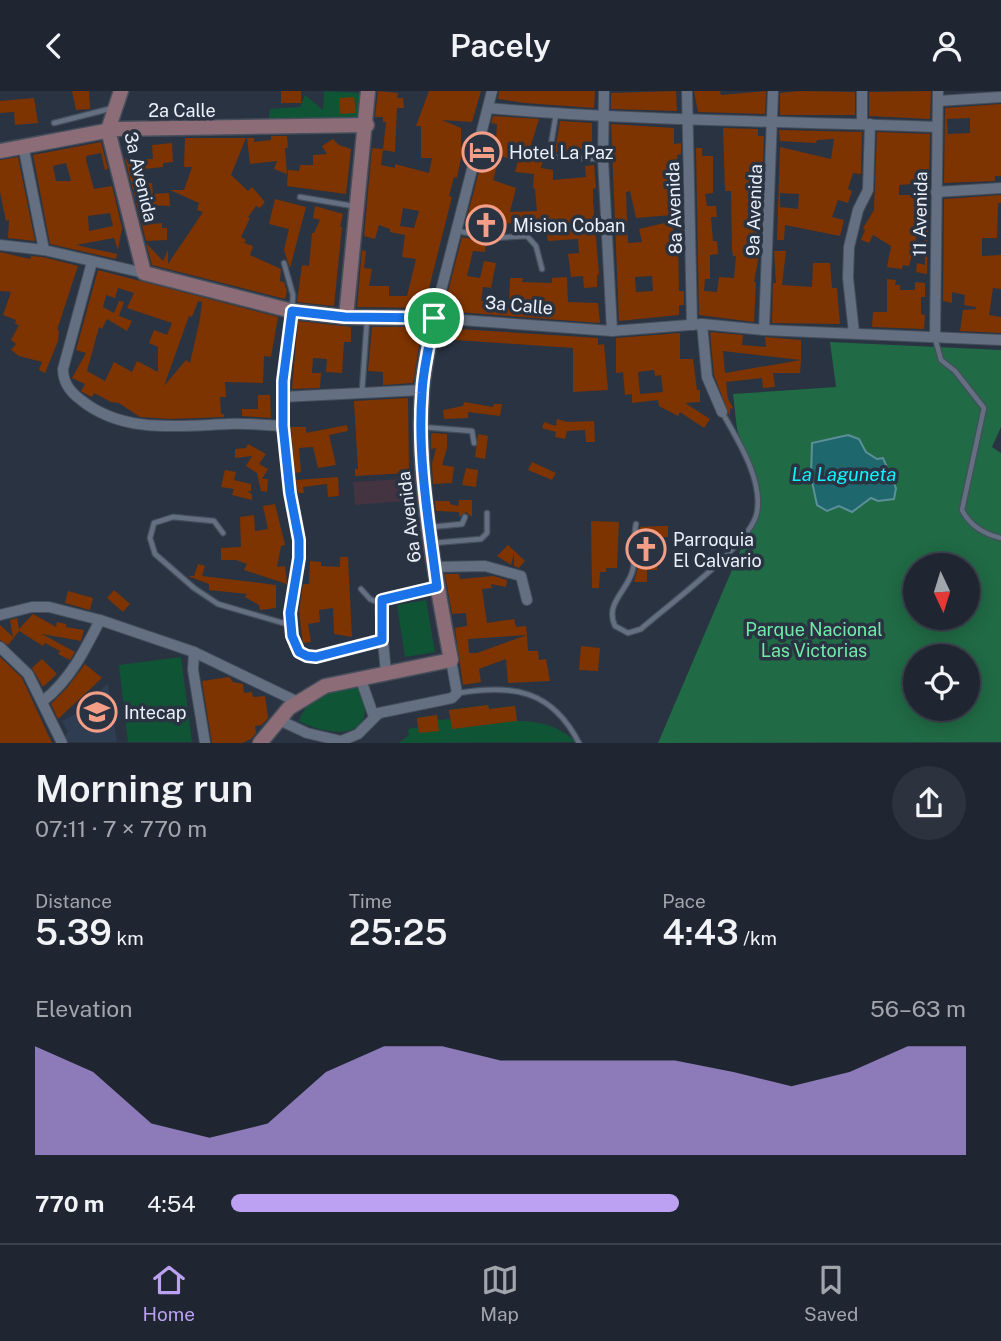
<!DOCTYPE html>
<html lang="en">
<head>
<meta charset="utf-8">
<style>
  :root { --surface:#1f2632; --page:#2c323e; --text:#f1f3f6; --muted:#a1a5ac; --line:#3c434d; --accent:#bca0f2 }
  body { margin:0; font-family:"Public Sans",sans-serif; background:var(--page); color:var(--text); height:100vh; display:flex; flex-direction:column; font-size:26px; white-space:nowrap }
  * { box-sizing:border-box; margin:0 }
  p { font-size:23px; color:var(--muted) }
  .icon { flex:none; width:38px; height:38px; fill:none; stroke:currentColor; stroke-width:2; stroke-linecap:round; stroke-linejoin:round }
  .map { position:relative; height:652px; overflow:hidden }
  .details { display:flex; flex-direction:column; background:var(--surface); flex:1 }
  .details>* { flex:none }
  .needle { width:46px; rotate:176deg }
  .fabs { position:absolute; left:903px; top:462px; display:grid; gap:14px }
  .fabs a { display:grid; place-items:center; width:77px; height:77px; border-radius:50%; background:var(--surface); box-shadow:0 4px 18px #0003,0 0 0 2px var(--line); font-size:35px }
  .pin { position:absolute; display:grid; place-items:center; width:60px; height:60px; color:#fff; margin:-30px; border:4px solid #fff; border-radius:50%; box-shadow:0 2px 7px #0007 }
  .round { display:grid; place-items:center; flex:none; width:74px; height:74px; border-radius:37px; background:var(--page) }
  .headline { display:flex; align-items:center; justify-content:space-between; height:119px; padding:0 35px }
  h1 { font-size:38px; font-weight:600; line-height:52px }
  .figures { display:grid; grid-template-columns:repeat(3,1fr); gap:10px; height:119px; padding:7px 35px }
  .figures div { display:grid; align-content:center }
  .figures b { font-size:35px; font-weight:600 }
  .figures small { font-size:19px; font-weight:400 }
  .figures p { font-size:19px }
  .chart { height:196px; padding:14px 35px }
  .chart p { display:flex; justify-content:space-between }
  .chart svg { width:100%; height:126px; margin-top:7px; fill:var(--accent); opacity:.7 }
  ul { padding:0 35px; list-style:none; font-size:23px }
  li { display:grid; grid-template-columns:112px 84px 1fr; align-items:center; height:52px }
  li i { height:18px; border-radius:9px; background:var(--accent) }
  header { display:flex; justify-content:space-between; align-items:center; height:91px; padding:0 35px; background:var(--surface); font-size:32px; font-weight:600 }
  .tab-bar { display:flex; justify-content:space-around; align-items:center; height:98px; border-top:2px solid var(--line); background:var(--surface); font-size:19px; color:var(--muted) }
  .tab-bar a { display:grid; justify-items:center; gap:4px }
  .tab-bar .selected { color:var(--accent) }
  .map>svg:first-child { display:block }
  .built { fill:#2f3d52 }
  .medical { fill:#443441 }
  .green { fill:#0f5535 }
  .forest { fill:#206a45; fill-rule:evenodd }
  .water { fill:#1e676d; stroke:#5b9098; stroke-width:2 }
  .building { fill:#7e3400; fill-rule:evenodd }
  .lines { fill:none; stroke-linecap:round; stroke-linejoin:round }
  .lane-casing { stroke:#454e5b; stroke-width:7 }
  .street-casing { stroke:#454e5b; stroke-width:12 }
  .secondary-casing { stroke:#454e5b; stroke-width:17 }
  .lane { stroke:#647081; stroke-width:4.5 }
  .street { stroke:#647081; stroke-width:10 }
  .secondary { stroke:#8c6c76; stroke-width:14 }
  .route-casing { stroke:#fff; stroke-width:14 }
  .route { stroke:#1a73e8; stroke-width:9 }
  .labels { text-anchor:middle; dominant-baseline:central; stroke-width:7; stroke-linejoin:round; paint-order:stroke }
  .street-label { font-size:18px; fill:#eaf1fb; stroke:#293342 }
  .poi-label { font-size:18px; fill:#eaf1fb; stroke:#293342; text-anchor:start }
  .park-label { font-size:18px; fill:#70eca8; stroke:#293342 }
  .water-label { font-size:19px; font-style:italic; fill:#13f1ff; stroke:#293342 }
</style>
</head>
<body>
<header><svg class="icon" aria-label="back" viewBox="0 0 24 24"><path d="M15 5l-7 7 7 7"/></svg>Pacely<svg class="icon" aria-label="person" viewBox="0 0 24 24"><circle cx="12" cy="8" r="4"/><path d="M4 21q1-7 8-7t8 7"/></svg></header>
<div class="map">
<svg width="1001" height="652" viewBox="0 0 1001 652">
  <rect width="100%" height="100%" fill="#293342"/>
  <polygon class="built" points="108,592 117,651 67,651 65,644 68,641 62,630 86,618 90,609"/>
  <polygon class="medical" points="417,387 418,409 355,414 353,391"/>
  <g class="green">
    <polygon points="324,0 363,2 362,30 268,33 270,18 300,16 305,4 323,19"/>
    <polygon points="426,509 435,561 405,566 397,514"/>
    <polygon points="181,566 192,651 128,651 119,574"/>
    <path d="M354,592C361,600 365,607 365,617C366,652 319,641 299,630C309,604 329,598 354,592Z"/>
    <path d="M488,614L489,618L515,615L517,630C540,630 559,635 576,651L399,652L409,644L408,638L418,636L417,627L437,624L438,629L450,628L449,619Z"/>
  </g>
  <path class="forest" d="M830,251L1001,259V336L992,356L1001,362V651L658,652L755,425L756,398L737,338L733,303L836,296ZM915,474H968V527H915ZM915,565H968V618H915Z"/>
  <polygon class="water" points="848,344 859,348 866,361 877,368 883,367 896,397 894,408 878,410 871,407 852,421 839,415 827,420 817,414 811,386 812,352"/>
  <g class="building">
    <polygon points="72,0 89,0 90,18 76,19"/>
    <rect x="281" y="0" width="20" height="12"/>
    <polygon points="378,0 398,2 397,7 403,7 404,17 397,17 395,61 383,59 386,31 383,31 383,26 375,26"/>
    <path d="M429,0H481L472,31L442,29L461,37V67L457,87L454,86L449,105L452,106L424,217L357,216L362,159L366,160L364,177L372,178L369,195H389V205H407L416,168L402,166L405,144L390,141V138L379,134L375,148L364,145L372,57L383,58L381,74L395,77V73L429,82L432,67H421V35H416ZM403,117L419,120L414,137L400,135Z"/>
    <polygon points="499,0 595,0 594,17 525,12 498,8"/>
    <polygon points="676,0 677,20 611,18 611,2"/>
    <polygon points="694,0 720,0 721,4 766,0 765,23 698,21"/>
    <polygon points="800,0 855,1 855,24 780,24 780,2"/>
    <polygon points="931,0 930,28 869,25 869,1"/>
    <polygon points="354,6 356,22 340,23 339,7"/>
    <polygon points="34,7 38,32 15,34 14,21 0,22 0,10"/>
    <path d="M1001,13V85H995V90L944,92L945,17ZM970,27V42L948,43L947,28Z"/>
    <path d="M493,25L539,28L530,57L546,55L541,77L553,79V89L586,86L585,75L594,74L596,97L593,98V110L599,183L597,184V196L584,197L583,185L571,186L568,163L579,162L578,148L548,150L544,128L504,133L502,142L465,134L488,46L496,48L497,33L491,32ZM500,65L518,70L515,81L534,83L533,97L535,98L537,120L510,121L516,97L493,89Z"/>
    <polygon points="560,30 592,32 592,57 555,61"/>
    <path d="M611,33L674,37V53L681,52V63L677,64L678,77H675L678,121H672V124L636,127L630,100L626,101L628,152L642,151L639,138L673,130V147H678L679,200H684V214H679V224L619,230ZM652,185L653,200L636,201L635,186Z"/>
    <polygon points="723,37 758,38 758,45 764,45 760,147 749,146 749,159 760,159 754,191 756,191 754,231 699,224 696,57 702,57 702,65 713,65 713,102 705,103 707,115 716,115 717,126 711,126 713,150 717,150 718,163 710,164 710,188 705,188 704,200 717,201 719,186 734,187 736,165 733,165 732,159 731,100 725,100"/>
    <path d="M779,39L862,41L861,83L853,82L848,98L852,100L848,112L838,109L832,126L844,129L840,145L785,134L784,149H777L780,56L831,68L834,48L817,49L816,52L780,50ZM780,102L799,103L798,118L780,116Z"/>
    <polygon points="877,41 930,43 929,92 899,94 899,104 929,104 927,183 916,181 917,172 925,174 924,117 909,175 903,174 902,178 887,176 891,155 873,144 869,152 861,149 865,139 863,137 874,119"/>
    <polygon points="271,45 287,45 288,57 285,57 287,83 274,78 277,70 250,73 247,47 254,47 254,51 271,49"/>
    <polygon points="185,47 246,47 231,84 248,100 252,96 265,111 260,117 256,115 248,126 250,127 241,146 246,149 244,152 253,155 250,164 281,178 280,190 284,191 287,200 285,208 152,174 146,152 163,170 168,159 168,173 203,121 197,119 199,112 170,99 184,99 192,76 184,76"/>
    <polygon points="333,48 339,54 351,58 346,103 287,95 288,79 299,80 300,74 313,74 313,64 327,63 322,55"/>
    <path d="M101,51L108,78L105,79L101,62L86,65V69L94,98L112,95L122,137L118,159L114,147L76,154L117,163L116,168L50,153L33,64ZM66,72L71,90H56L53,75ZM110,122L113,135L89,140L88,125Z"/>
    <polygon points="172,52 173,71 163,72 163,76 135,79 136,93 152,92 153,103 169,102 170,115 147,114 148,127 152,127 152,133 162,132 162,137 167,137 167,149 146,150 125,68 153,68 152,54"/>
    <polygon points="18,66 35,150 8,147 9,129 6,130 0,101 0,69"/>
    <polygon points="1001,104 1001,112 998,112 997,147 982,147 982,165 1001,164 1001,198 993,197 989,224 1001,226 1001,242 960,240 963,219 976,218 976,216 964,214 965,204 952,201 952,212 943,210 944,108"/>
    <polygon points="275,108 306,116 290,177 284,159 289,138 269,133"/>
    <polygon points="315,115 343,123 340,136 342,136 334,215 297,211 302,174 309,175 312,142 314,142 320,129 313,127"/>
    <polygon points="462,146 486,151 485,161 473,160 467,185 480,187 484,170 496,172 491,197 483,196 481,210 509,212 510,187 523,187 522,191 552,192 552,187 567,186 568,211 598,212 600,232 443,220"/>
    <polygon points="774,160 786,160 782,194 812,196 813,172 830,172 832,197 837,197 840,233 772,232 773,192 776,192"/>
    <polygon points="0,161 30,168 31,165 43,166 78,175 57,239 59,239 58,250 45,282 39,279 42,271 19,265 11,259 16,253 11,249 19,234 15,233 16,229 3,224 11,201 0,200"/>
    <path d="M98,179L278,226L271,266L264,265L263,292L225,291L226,306H220L221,323H224V326L171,328L140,326L119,312L111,311L94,302L92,306L84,302L81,300L85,293L72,287L86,262L76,259ZM118,197L134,202L127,217L172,232L167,244L154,239L149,252L158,256V281L137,270L132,281L114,271L105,290L87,280L99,236L102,238L107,228L127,240L132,230L119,225L124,211L119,210L114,222L103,216L106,204L115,207ZM198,210L202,211L200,228L190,272L186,269L164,295L189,225L192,226Z"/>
    <polygon points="887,188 896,189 895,194 900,194 900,199 915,199 915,191 925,192 925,206 921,206 921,223 925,224 924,238 872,236 873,221 887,221"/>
    <polygon points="298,230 351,236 351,251 344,251 342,282 326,281 327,268 313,267 312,282 321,282 320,297 292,298"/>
    <polygon points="372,236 422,236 413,292 383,294 383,281 368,280"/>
    <polygon points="442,237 598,247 598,254 604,253 608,299 573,301 573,257 440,248"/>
    <polygon points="710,241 743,244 742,254 766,256 765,246 801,249 801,269 723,260 725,282 801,269 800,282 773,282 775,296 763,297 762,287 726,291 728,308 733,317 730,318 730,326 714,284"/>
    <path d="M680,242V268H693L697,299H700V311L685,312L710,328L704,337L680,321L678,325L659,315L658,309L632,312V303L625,304L623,281L616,282V247ZM654,279L655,285L661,284L663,301L640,303L638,281Z"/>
    <polygon points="258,304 270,304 271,327 242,325 242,318 258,318"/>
    <polygon points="408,307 409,382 355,385 355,378 358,378 354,310"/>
    <polygon points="464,311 493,316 494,313 502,313 500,325 468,321 468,327 444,328 443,319 463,315"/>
    <polygon points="557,328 567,331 594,330 595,351 586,351 585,339 567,340 565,348 555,346 556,341 542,337 544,331 556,335"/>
    <polygon points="347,334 348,340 329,344 336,374 318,377 313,356 299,357 301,381 295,382 291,336 306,336 306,342"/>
    <polygon points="431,342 447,343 447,357 442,374 454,376 452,392 433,393 432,373 436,357 431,358"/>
    <polygon points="478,343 488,345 485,368 475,366"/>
    <polygon points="248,353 266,363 259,373 268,378 262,388 268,388 267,401 261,400 257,382 246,375 252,365 235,367 235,358 246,357"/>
    <polygon points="532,371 556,382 552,389 528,379"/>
    <polygon points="466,377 478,379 476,396 462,394"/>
    <polygon points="225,379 236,381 234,389 251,393 251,400 247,400 252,403 252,409 232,404 234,398 221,396"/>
    <polygon points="338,386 339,405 328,406 327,393 303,396 304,402 298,402 296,389"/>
    <polygon points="459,409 472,409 472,426 466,421 459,426 459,421 436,420 435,410 450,410 450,413 458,415"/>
    <polygon points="275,413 285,454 281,455 277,476 285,475 287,493 244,479 247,473 236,469 221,469 221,457 241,456 240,426 254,424 255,440 268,438 263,415"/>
    <polygon points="591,430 619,431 617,477 606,477 606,481 600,481 599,497 592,497"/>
    <polygon points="661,435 668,435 668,446 657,446 657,479 647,479 647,491 634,491 639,473 640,436"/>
    <polygon points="508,454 525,470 519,477 514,475 514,462 511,474 497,465"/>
    <polygon points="340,466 348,466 352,546 334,543 333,517 319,519 320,531 308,533 311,551 303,552 299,521 303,493 309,493 310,470 321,471 321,475 340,476"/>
    <polygon points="198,473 205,475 202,485 276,494 276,517 260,519 259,514 245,506 247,503 209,499 209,493 188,485 194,485"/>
    <polygon points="445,483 459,483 460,488 493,485 507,489 506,496 491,493 492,497 482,498 487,532 514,528 516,536 526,535 527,544 468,548 469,562 477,562 527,544 528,560 538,560 539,569 546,568 550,590 508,592 506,568 479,578 481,591 463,594 455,537 467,535 466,522 452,523"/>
    <polygon points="114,499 130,513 123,521 107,507"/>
    <polygon points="68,500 93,507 90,519 65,512"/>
    <polygon points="33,523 56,536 57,531 66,533 66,536 84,539 81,550 42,543 75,561 70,569 58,563 60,560 45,552 43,555 19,540 8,554 0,549 0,534 13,546 10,529 17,527 19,538"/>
    <polygon points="581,555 600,557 598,580 579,579"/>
    <polygon points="0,566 22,587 52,652 0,652"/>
    <polygon points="42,568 57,583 43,596 32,577"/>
    <polygon points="85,573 102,587 58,628 51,613 67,597"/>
    <polygon points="229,586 233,591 243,593 244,602 252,601 253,606 265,605 268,627 262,634 255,635 256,642 251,648 242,652 212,652 202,590"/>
    <polygon points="488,614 489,618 515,615 517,630 452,638 449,619"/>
    <polygon points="437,624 439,640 419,642 417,627"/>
  </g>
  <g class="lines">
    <g class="lane-casing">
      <g id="lane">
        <polyline points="556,23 549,66 602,68"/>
        <polyline points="54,32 113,17"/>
        <polyline points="300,106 353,115"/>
        <polyline points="458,140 492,147 527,145 536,155 542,178"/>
        <polyline points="284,172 293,204 292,219"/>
        <path d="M935,247L941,269L955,280L984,317L962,419C970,435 984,443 1001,447"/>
        <polyline points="362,300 367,229"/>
        <polyline points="422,336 472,340 474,352"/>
        <path d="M636,433C633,447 636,464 633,478C629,499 604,512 615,535L628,542L641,538C667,515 752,453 757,421C763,388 737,348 722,321"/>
        <polyline points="431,436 462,433 465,426"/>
        <polyline points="223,442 214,430 173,426 154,432 150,447 155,463 194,497 218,513 290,534"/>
        <polyline points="433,452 481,448 487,442 487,422"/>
        <polyline points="361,498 370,508 379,512"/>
        <path d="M459,602C513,593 552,599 579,652"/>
      </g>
    </g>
    <g class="street-casing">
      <g id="street">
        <polyline points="492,0 434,227 612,240 702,233 764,239 1001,249"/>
        <polyline points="604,0 603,68 612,240"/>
        <polyline points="687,0 692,234"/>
        <polyline points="862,0 862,33"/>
        <polyline points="938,10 1001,6"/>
        <path d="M488,17C637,30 787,30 937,36"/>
        <polyline points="23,54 44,159"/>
        <polyline points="936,101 1001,97"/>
        <polyline points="0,154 44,159 144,182"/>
        <path d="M92,171L63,278C63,292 70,301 81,309C123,343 179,335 228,333C246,332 265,334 283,335"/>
        <path d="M292,220C284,274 281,326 287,381C290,405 299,430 300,455C301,492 281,524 298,560L307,565L316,566L382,549"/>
        <polyline points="702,233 707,286 722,321"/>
        <polyline points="764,239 773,0"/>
        <polyline points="854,242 848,187 849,156 858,119 868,99 870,33"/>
        <polyline points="935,246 938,0"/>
        <polyline points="282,306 422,299"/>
        <polyline points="435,476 485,475 521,485 527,509"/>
        <polyline points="0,524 32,516 49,516 100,529 194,561 300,612"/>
        <polyline points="0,556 28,583 62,652"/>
        <polyline points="194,561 193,579 205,652"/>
        <polyline points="386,582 380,518 382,509 437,496"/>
        <polyline points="360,586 374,626"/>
        <path d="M43,610C70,589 85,559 100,529"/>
        <polyline points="279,629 307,642 341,650 358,643 379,622 452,607 457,602 451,569"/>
      </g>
    </g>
    <g class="secondary-casing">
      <g id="secondary">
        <path d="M121,0L108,39L144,182L292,220L346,226L434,227C430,251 423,277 422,301C416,388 435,484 451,569L325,595L289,617L260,652"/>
        <polyline points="0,60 116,38 367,34"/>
        <polyline points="346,226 368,0"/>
      </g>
    </g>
    <use href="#lane" class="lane"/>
    <use href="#street" class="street"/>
    <use href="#secondary" class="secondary"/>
  </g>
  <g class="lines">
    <g class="route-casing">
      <path id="route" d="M292,220L345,226L434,227C430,252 423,277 422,302C417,366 429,432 437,496L382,509V549L316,566L307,565L299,561L292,545L290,522L299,467V449L290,402L283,335V290Z"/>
    </g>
    <use href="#route" class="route"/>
  </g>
  <defs>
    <g id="hotel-ring" transform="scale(2.0125)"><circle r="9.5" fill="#293342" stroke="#f49e87" stroke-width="1.5"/><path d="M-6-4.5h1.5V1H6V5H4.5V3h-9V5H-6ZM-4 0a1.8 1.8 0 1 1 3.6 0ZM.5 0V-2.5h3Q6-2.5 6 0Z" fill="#f49e87"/></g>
    <g id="church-ring" transform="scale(2.0125)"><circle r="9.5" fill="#293342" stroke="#f49e87" stroke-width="1.5"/><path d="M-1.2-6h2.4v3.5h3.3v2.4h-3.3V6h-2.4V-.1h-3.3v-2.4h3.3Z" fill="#f49e87"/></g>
    <g id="university-ring" transform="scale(2.0125)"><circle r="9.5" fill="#293342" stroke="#f49e87" stroke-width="1.5"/><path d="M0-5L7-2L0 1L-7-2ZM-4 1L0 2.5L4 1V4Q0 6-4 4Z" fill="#f49e87"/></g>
  </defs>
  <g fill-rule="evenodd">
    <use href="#hotel-ring" x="482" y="61"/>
    <use href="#church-ring" x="486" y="134"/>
    <use href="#church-ring" x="646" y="458"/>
    <use href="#university-ring" x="97" y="621"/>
  </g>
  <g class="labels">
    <g class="street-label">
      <text x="182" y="19">2a Calle</text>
      <text transform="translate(141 86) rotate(77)">3a Avenida</text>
      <text transform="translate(674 117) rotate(-92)">8a Avenida</text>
      <text transform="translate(754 119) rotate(-88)">9a Avenida</text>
      <text transform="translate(920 123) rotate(-89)">11 Avenida</text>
      <text transform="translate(519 214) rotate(5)">3a Calle</text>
      <text transform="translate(409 426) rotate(-97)">6a Avenida</text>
    </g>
    <g class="poi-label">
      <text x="509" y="61">Hotel La Paz</text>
      <text x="513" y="134">Mision Coban</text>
      <text x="673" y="448">Parroquia<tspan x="673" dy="21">El Calvario</tspan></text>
      <text x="124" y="621">Intecap</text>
    </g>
    <g class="park-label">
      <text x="814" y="538">Parque Nacional<tspan x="814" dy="21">Las Victorias</tspan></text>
    </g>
    <g class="water-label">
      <text x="844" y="383">La Laguneta</text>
    </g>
  </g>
</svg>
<div class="fabs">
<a><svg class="needle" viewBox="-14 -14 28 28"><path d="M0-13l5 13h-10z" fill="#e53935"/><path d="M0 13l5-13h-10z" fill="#a1a5ac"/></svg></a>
<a><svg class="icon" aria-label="locate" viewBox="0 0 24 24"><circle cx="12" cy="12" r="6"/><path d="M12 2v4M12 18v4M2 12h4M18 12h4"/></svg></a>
</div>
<div class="pin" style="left:434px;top:227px;background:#1e9e55"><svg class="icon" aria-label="arrive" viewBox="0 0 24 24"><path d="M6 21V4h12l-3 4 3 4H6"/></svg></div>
</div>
<section class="details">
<div class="headline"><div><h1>Morning run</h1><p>07:11 · 7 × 770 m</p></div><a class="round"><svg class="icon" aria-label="share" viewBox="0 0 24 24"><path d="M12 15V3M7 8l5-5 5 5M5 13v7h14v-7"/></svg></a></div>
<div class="figures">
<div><p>Distance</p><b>5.39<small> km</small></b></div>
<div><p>Time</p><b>25:25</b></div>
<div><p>Pace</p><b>4:43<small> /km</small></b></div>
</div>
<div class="chart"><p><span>Elevation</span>56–63 m</p>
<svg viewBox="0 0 160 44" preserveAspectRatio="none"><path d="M0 44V6L10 15L20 33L30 38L40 33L50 15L60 6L70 6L80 11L90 11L100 11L110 11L120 15L130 20L140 15L150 6L160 6V44z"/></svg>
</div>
<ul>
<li><b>770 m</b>4:54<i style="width:61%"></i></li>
</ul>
</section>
<nav class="tab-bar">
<a class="selected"><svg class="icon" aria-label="home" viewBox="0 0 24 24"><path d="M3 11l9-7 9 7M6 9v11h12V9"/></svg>Home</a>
<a><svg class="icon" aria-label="map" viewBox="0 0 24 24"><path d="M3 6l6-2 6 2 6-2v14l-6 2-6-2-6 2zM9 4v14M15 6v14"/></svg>Map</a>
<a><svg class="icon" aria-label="saved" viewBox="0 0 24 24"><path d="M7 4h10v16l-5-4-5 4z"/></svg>Saved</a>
</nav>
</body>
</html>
